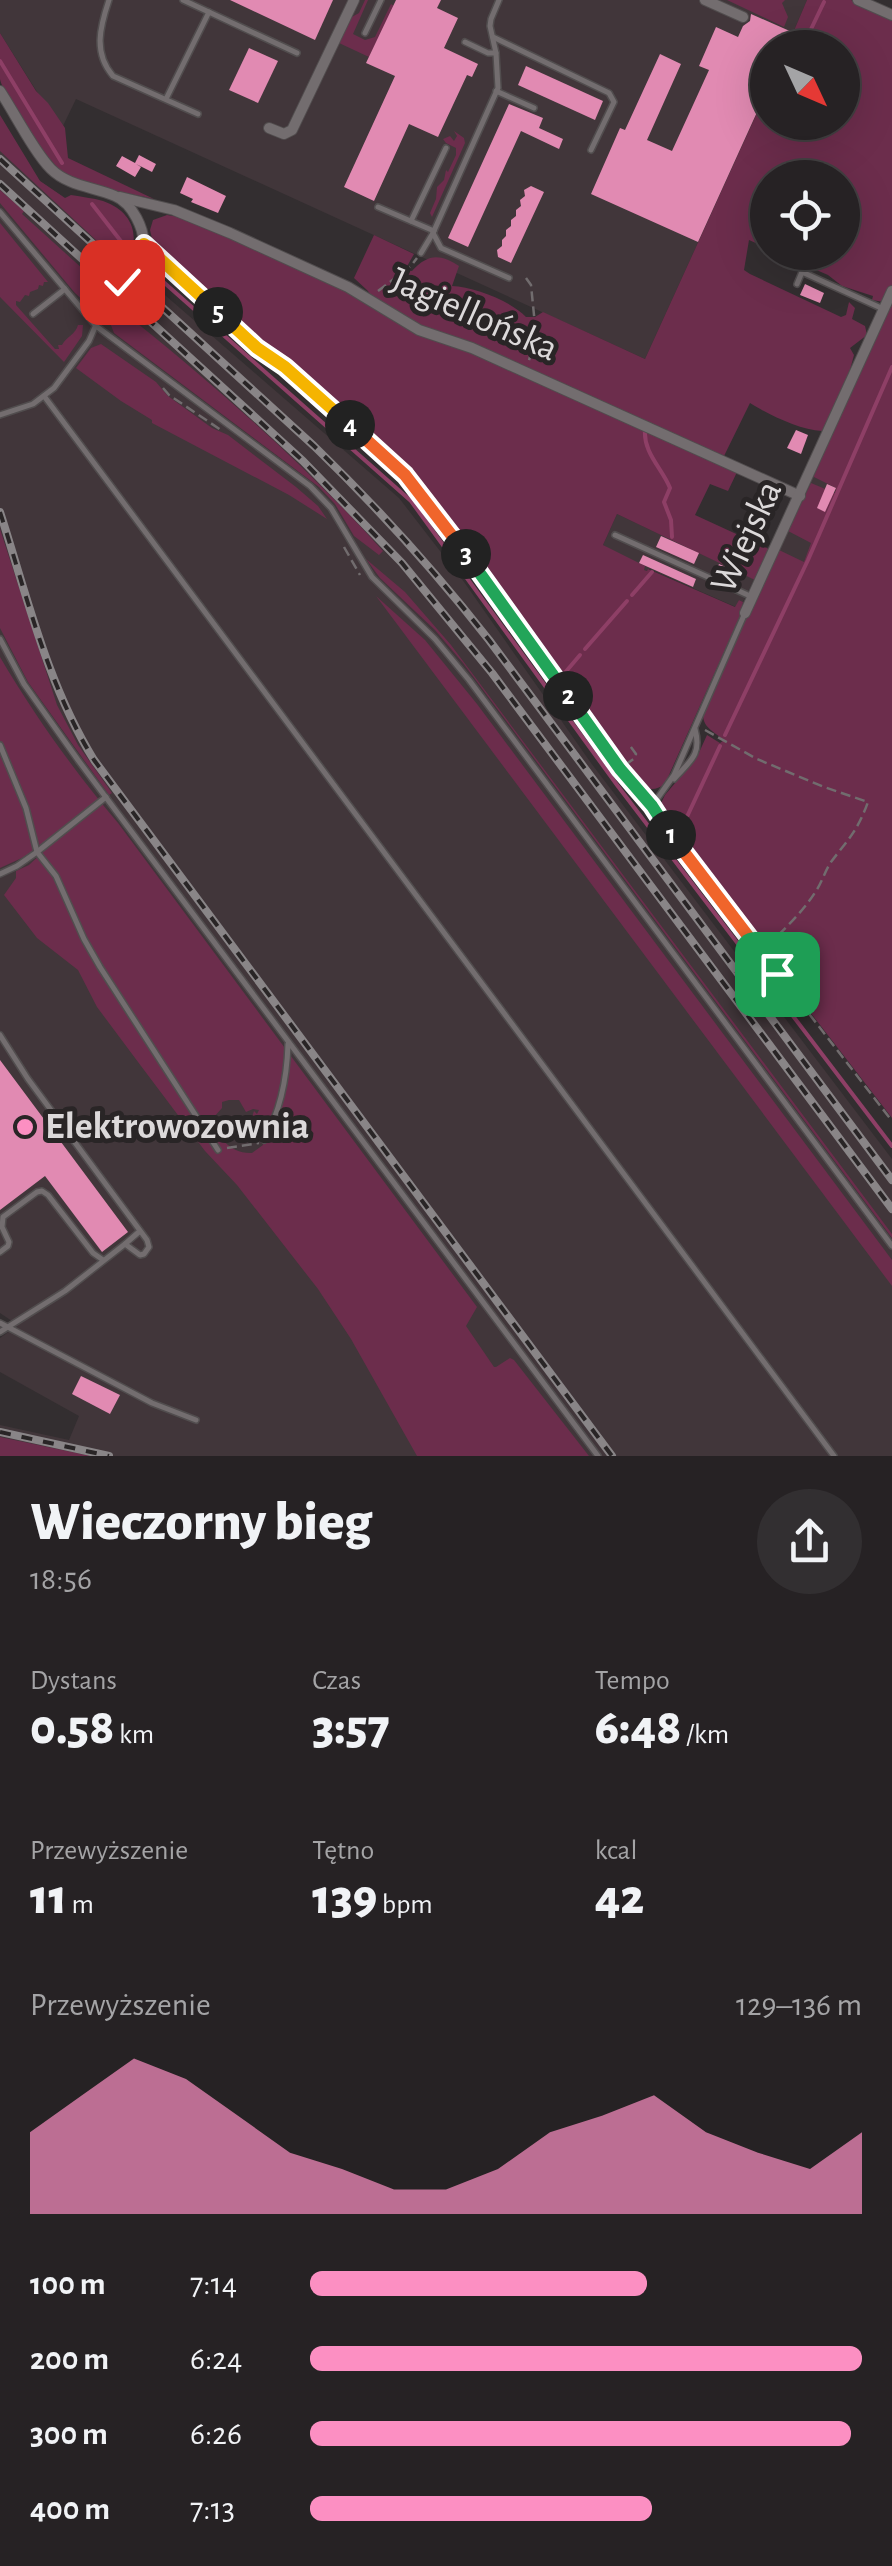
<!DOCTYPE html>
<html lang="pl">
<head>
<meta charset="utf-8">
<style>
  :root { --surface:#262224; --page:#322f31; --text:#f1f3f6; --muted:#a4a4a6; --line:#423f41; --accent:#fc8fc2 }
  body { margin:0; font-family:"Alegreya Sans",sans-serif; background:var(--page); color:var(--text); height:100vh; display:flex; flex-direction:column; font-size:38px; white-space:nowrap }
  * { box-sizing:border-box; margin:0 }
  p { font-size:32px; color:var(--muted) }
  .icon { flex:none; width:55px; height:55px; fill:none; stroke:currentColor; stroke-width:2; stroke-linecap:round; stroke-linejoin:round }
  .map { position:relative; height:1456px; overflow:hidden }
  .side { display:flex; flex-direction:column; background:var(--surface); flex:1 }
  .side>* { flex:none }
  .needle { width:65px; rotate:134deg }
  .buttons { position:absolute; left:750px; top:30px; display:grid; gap:20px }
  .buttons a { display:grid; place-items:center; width:110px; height:110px; border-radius:50%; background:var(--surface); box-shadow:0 10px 40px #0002,0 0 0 2px var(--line); font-size:50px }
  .pin { position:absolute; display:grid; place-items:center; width:85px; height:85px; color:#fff; margin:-42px; border-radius:20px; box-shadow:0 5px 15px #0006 }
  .km { position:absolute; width:50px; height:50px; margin:-25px; border-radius:50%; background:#222; color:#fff; font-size:28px; line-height:50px; text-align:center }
  .round { display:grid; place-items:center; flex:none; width:105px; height:105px; border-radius:52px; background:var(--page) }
  .head { display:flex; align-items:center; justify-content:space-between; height:170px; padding:0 30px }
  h1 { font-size:55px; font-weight:800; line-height:75px }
  .figures { display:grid; grid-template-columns:repeat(3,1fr); gap:15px; height:170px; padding:10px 30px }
  .figures div { display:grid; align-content:center }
  .figures b { font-size:50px; font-weight:800 }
  .figures small { font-size:28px; font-weight:400 }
  .figures p { font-size:28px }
  .chart { height:280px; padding:20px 30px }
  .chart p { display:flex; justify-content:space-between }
  .chart svg { width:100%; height:180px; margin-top:10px; fill:var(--accent); opacity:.7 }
  ul { padding:0 30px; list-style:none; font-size:32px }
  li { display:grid; grid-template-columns:160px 120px 1fr; align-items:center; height:75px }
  li i { height:25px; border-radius:12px; background:var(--accent) }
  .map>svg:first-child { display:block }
  .built { fill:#41363a }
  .green { fill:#6c2d4c; fill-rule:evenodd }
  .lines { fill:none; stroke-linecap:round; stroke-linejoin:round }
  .stream { stroke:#8e3f66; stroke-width:4 }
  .building { fill:#e18ab2 }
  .service-casing { stroke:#514d4e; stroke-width:8 }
  .minor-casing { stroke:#514d4e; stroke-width:12 }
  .path { stroke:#716c6e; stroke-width:2.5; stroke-dasharray:10 5; stroke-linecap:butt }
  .service { stroke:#736d6f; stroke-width:5 }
  .minor { stroke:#736d6f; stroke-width:10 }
  .rail-casing { stroke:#898587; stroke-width:8 }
  .rail { stroke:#292526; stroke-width:4; stroke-dasharray:11; stroke-linecap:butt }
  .split-1-casing { stroke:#fff; stroke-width:20 }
  .split-2-casing { stroke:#fff; stroke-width:20 }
  .split-3-casing { stroke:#fff; stroke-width:20 }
  .split-4-casing { stroke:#fff; stroke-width:20 }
  .split-5-casing { stroke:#fff; stroke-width:20 }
  .split-6-casing { stroke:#fff; stroke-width:20 }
  .split-1 { stroke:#f0652b; stroke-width:12 }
  .split-2 { stroke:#22a559; stroke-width:12 }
  .split-3 { stroke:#22a559; stroke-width:12 }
  .split-4 { stroke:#f0652b; stroke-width:12 }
  .split-5 { stroke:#f5b400; stroke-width:12 }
  .split-6 { stroke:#f5b400; stroke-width:12 }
  .poi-dot { fill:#fc8fc2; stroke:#292526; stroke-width:4 }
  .labels { text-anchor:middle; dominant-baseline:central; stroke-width:10; stroke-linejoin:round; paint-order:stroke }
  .street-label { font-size:38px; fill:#dcd9da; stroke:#292526 }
  .poi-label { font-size:38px; font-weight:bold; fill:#dcd9da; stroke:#292526; text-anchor:start }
</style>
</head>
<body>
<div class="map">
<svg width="892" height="1456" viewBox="0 0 892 1456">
  <rect width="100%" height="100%" fill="#332e30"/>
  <g class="built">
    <polygon points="0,0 807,0 787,47 768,48 767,91 645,359 76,99 61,130 0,33"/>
    <polygon points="0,136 40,181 66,199 83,206 129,266 143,276 399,498 464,582 591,763 892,1159 892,1456 66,1456 0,1442 0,1425 69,1440 79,1416 0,1372 0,1338 18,1325 0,1313"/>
    <polygon points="814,475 840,488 802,569 775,557"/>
    <polygon points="617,514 754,579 743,602 739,600 736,607 649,569 647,571 643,570 603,545"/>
  </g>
  <g class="green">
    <polygon points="365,0 368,0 353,34 365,40 375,37 391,4 394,6 369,57 339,43 350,18 359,13"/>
    <polygon points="727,0 785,0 782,3 788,17 784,27"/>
    <path d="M807,0H851L892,18V285L884,302L872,300L873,296L842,286L828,275L777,253L842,252V178H768L767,248L749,240L744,270L750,274L841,317L846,315L849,302L855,308L852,319L865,326L867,335L850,348L854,355L847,381L822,431C800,430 769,415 750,403L724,456L431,333L373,300L368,291L354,278L374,235L414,254L405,270L412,271C427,254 440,253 459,266L452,286C474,287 511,301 526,317H535L543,312L645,359L767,91L768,122H842V48L787,47Z"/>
    <path d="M0,33L36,91L48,103L65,128L68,158L154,199C126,192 91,189 65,174C51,166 2,94 0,79C0,64 0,47 0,33Z"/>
    <path d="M0,115L40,181L65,198L71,195C82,197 93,198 103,201C135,212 142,240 124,266L0,151Z"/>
    <polygon points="454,131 464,138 465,143 432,217 430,213 436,199 437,187 444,180 446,170 448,172 456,155 456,148 446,143 443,139 450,136 454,141 457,136"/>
    <polygon points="0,190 24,211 22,214 105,289 96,302 85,302 75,293 0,203"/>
    <path d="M167,215L185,218L327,278L429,339L472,351L737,472L728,491L710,484L695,515L771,550L757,581L617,514L603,545L645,566L644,570L647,571L648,569L735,607L739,600L743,602L741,614L665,784C650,795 640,786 628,774L440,511L390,457L296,373L236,325L169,263L153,243L150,230L153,220Z"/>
    <path d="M0,223L48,282H44L43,286L39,285L38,289L30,292L29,296L25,295L20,302L16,301V305L55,349H59L58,345H62C66,337 76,334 78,325H83L82,336L64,362L0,297Z"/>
    <path d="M892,301V1118L786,981L800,969L796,967L785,976L768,953L772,943L770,941L762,945L758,942L670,831L659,807L665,795L697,757L707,735L720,743L724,740C716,733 703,728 703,715L730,649L779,550L804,562L811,543L788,531L811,483L835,493L836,488L814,477V475Z"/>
    <path d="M113,304C208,379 301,460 383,551L379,555L354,536L335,504L319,487L114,333L109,320Z"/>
    <polygon points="101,344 156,382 168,396 212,428 228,435 296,487 318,506 327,519 289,495 152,423 152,420 121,401 76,368 91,348"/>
    <polygon points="0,529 57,705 78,745 112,793 109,795 28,682 0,628"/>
    <polygon points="366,559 405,592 451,645 892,1234 892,1238 463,663 435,630 380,578"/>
    <polygon points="376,596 425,640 477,704 892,1260 892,1286"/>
    <path d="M0,657C34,715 75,772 118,823L477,1307L466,1326L494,1367H496L510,1358L514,1360L589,1456H417L351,1339L318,1289L237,1185L205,1151L141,1066L97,1007L78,970L37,938L4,895L16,878V871L29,865L46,849L43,844L24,857L0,868ZM229,1100H239L246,1112L253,1109L259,1110L257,1114L254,1111L252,1117L258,1123L263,1145L252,1153C229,1154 219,1136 207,1118L214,1117L222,1108V1102Z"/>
    <polygon points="0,1437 91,1456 0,1456"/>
  </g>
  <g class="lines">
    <g class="stream">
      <polyline points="802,48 824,2"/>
      <polyline points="0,61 62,163"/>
      <polyline points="780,122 781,124"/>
      <polyline points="92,204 127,249"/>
      <polyline points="151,271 411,501 617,785 892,1146"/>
      <path d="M645,429C643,453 662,468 670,488L664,502L671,520L672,537"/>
      <polyline points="632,595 652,572"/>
      <polyline points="585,649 627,601"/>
      <polyline points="563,675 580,655"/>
      <polyline points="725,735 808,560 892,367"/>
      <polyline points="678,836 720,746"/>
    </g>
  </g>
  <g class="building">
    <polygon points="230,0 333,0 315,40"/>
    <polygon points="396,0 441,0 437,8 458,18 444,48 478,64 472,77 467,75 438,137 409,124 374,201 344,187 395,76 366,63"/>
    <polygon points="751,14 792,32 785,48 768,48 768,88 698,242 591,194 620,128 625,130 660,54 681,64 647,140 672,151 709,70 699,66 716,27 738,37 743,26 750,21"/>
    <polygon points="249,48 278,61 258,103 229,90"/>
    <polygon points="526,66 603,101 595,120 518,85"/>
    <polygon points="509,104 543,118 539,128 563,139 559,149 521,131 468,247 448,238"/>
    <polygon points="139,155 156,164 152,172 136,164 141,167 135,177 116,166 122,156 135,163"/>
    <polygon points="187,177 226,196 218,213 191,202 193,199 180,193"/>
    <polygon points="531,186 544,192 511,263 498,257 497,250 502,246 502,240 506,236 506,230 511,226 511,220 516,216 516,210 521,206 520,200 525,196 524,190"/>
    <polygon points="805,284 824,293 820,303 800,295"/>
    <polygon points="796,430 808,435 801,454 787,448"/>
    <polygon points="827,484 836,488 825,512 817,508"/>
    <polygon points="764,498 777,504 770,520 762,517 764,512 759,510"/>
    <polygon points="661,536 699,553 694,564 656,547"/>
    <polygon points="643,555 696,579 693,587 639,563"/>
    <polygon points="719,564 739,573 735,582 715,573"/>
    <polygon points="0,1060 128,1232 102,1252 45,1176 0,1210"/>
    <polygon points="81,1376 120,1395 110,1414 72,1394"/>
  </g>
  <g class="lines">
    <g class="service-casing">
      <g id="service">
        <path d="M109,0C100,27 93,53 113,76L198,114"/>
        <polyline points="183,0 297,53"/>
        <polyline points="499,0 491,19 490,26 496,53 498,88 433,233 441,248 509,278"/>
        <polyline points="365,33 381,0"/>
        <polyline points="493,37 609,93 614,102 591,150"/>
        <polyline points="465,42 488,53 496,53"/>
        <polyline points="496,91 534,108"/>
        <polyline points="166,99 209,12"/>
        <polyline points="378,207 434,231"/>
        <polyline points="0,212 96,326 310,486 331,508 372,577 435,639 469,680 892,1246"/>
        <polyline points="411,221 446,148"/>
        <polyline points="146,246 257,347 285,367 405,475 514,618 620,769 652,806 674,775 745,613"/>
        <polyline points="421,253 433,233"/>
        <polyline points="797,284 802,272 881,308"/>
        <polyline points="33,314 65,289"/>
        <polyline points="44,396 834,1456"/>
        <polyline points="0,415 33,404 54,388 89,341 107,299 131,271"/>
        <polyline points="615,535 750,596"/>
        <polyline points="0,639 24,684 78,760 598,1456"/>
        <polyline points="0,745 26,808 37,852 17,866 0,874"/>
        <path d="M674,779C690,761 702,755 695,729"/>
        <polyline points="106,797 37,852 56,876 84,939 100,967 218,1150"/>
        <polyline points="0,1035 28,1079 147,1240 149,1247 144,1254 140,1255 125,1244 65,1291 0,1332"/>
        <path d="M264,1140C281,1110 287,1078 288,1044"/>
        <polyline points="125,1244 140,1231"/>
        <polyline points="0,1252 8,1246 9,1242 2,1227 3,1217 37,1192 42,1191 48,1195 93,1253 103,1260"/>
        <polyline points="0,1323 152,1403 196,1420"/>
      </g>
    </g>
    <g class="minor-casing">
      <g id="minor">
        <polyline points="705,0 743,17"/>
        <polyline points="858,0 892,15"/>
        <path d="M0,91C14,112 34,152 51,169C68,186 94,187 115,196C132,203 146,230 143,248C142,256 138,262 133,269"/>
        <polyline points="269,128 284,134 292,130 354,0"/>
        <polyline points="120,197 174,210 230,233 348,287 419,330 472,348 800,496"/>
        <polyline points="745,613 892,291"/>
      </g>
    </g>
    <g class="path">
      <polyline points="526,278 531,285 536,335 528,364"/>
      <polyline points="378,291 411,266 417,258"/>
      <polyline points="163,388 169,395 221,430"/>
      <polyline points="344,547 360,575"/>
      <path d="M705,730L757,759L824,787L868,802C857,832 849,838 831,862C825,871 822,882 816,891C802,913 782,932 763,949"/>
      <polyline points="625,765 635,758 636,754 628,743"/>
      <polyline points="656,811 687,856 892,1121"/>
      <polyline points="227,1148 259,1143"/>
    </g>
    <use href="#service" class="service"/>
    <use href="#minor" class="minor"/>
    <g class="rail-casing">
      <g id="rail">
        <path d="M0,159L314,446C377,507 435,571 489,640L892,1180"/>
        <polyline points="0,184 303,461 402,563 492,673 892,1209"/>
        <path d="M0,512C27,596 47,684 94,760L612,1456"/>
        <polyline points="0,1432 109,1456"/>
      </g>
    </g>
    <use href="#rail" class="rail"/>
  </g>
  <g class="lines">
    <g class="split-1-casing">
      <polyline id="split-1" points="671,835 777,974"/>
    </g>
    <g class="split-2-casing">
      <polyline id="split-2" points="568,696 620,769 652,806 671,835"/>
    </g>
    <g class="split-3-casing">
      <polyline id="split-3" points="466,554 568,696"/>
    </g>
    <g class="split-4-casing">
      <polyline id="split-4" points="350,425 405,475 466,554"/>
    </g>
    <g class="split-5-casing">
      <polyline id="split-5" points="218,312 257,348 285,367 350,425"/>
    </g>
    <g class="split-6-casing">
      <polyline id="split-6" points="122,282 141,256 144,244 218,312"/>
    </g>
    <use href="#split-1" class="split-1"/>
    <use href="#split-2" class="split-2"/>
    <use href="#split-3" class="split-3"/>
    <use href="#split-4" class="split-4"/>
    <use href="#split-5" class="split-5"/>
    <use href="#split-6" class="split-6"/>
  </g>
  <circle class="poi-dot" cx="25" cy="1127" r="10"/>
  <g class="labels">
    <g class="street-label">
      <text transform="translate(474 315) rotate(24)">Jagiellońska</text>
      <text transform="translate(747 537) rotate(-65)">Wiejska</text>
    </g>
    <g class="poi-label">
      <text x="45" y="1127">Elektrowozownia</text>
    </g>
  </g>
</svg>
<div class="buttons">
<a><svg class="needle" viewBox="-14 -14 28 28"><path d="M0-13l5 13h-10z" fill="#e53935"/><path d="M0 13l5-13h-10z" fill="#a4a4a6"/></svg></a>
<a><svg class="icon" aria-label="locate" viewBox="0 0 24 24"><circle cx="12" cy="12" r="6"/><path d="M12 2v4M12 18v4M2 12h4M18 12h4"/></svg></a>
</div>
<div class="pin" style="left:777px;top:974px;background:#1e9e55"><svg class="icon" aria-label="arrive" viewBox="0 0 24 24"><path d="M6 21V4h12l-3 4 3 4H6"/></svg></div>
<div class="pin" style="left:122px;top:282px;background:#d93025"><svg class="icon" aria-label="check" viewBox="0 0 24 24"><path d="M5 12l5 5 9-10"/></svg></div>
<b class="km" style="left:671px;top:835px">1</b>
<b class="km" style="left:568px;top:696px">2</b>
<b class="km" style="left:466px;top:554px">3</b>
<b class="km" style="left:350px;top:425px">4</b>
<b class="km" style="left:218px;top:312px">5</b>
</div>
<section class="side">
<div class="head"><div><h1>Wieczorny bieg</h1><p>18:56</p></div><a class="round"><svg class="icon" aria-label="share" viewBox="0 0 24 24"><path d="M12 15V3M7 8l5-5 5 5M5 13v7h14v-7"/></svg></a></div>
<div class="figures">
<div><p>Dystans</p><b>0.58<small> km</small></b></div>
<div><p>Czas</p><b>3:57</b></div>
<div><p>Tempo</p><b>6:48<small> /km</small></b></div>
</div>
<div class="figures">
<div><p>Przewyższenie</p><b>11<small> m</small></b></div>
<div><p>Tętno</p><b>139<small> bpm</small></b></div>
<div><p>kcal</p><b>42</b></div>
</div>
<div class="chart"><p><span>Przewyższenie</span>129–136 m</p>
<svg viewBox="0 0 160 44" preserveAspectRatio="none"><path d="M0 44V24L10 15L20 6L30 11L40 20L50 29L60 33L70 38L80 38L90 33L100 24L110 20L120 15L130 24L140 29L150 33L160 24V44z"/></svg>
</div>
<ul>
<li><b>100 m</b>7:14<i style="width:61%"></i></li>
<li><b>200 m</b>6:24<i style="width:100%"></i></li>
<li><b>300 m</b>6:26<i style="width:98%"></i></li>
<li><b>400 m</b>7:13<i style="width:62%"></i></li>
</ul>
</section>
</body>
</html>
